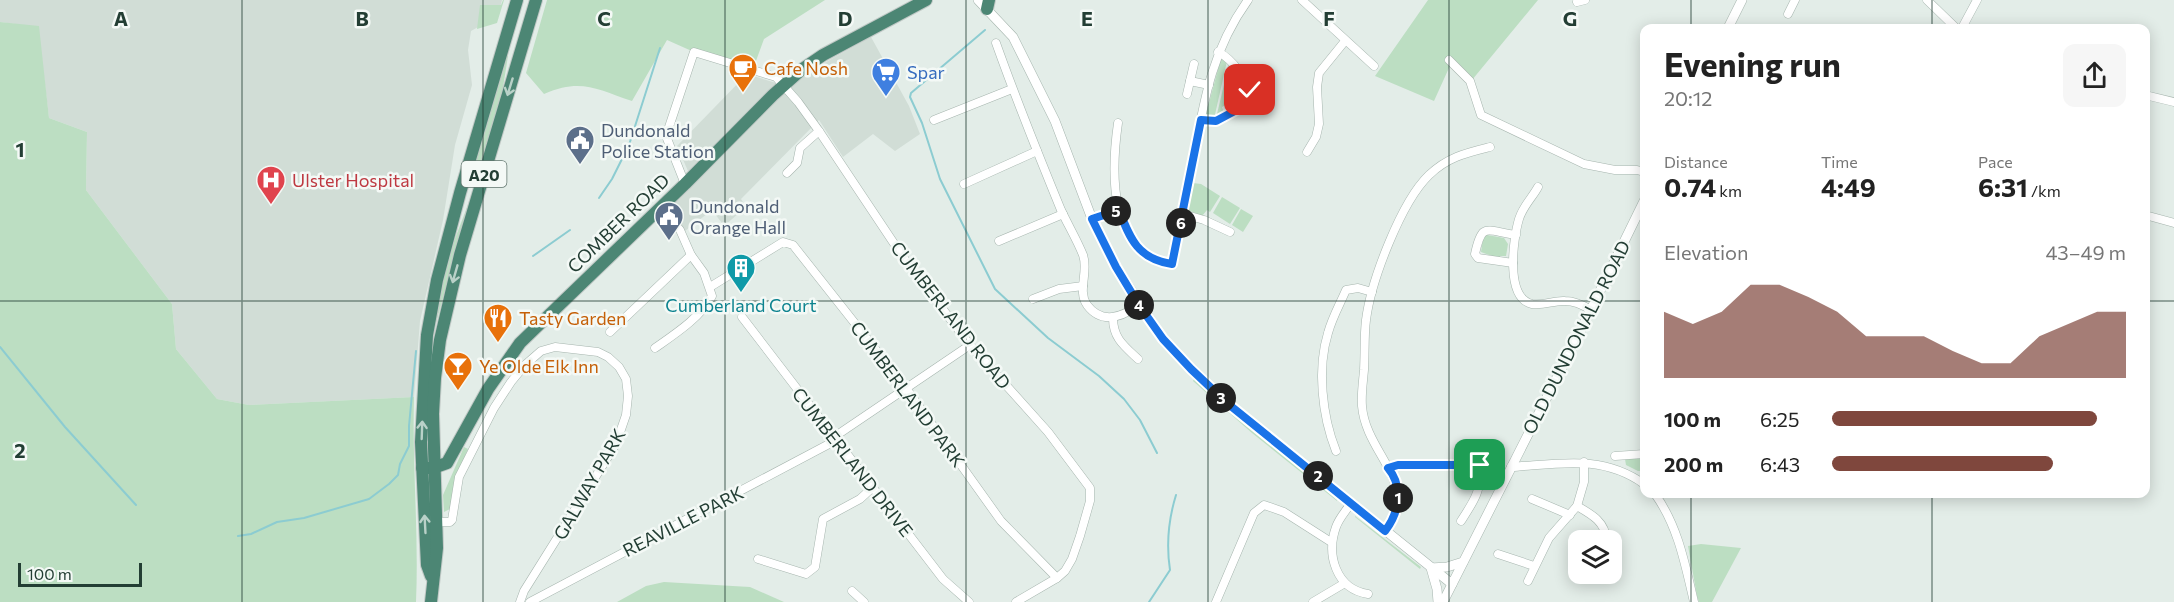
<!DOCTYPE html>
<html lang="en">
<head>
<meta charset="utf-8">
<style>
  :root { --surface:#fff; --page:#f6f6f6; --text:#222; --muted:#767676; --accent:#7f473d }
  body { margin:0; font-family:Commissioner,sans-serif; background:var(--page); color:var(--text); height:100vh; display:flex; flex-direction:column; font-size:22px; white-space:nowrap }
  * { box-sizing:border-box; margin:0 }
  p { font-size:20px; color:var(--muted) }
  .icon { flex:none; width:33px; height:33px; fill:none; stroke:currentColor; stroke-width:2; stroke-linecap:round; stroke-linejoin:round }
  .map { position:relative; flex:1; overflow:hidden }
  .drawer { position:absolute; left:1640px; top:24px; width:510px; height:474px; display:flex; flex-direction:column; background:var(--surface); border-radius:12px; box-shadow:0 3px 15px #0003 }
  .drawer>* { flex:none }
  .controls { position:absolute; left:1568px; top:530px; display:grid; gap:12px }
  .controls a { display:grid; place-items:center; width:54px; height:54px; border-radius:12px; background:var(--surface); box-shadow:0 3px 15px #0003; font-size:30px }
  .scale { position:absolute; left:18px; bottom:15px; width:124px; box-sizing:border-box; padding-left:6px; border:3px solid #233e34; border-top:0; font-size:16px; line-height:21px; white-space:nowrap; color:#233e34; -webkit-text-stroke:4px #f4f9f6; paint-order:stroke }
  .pin { position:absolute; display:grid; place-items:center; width:51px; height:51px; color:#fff; margin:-26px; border-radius:12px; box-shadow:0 3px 9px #0006 }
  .km { position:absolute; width:30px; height:30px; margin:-15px; border-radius:50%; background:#222; color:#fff; font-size:16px; line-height:30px; text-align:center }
  .round { display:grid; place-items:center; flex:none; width:63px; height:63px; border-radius:12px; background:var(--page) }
  .headline { display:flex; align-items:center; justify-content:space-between; height:102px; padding:0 24px }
  h1 { font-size:33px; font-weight:700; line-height:45px }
  .metrics { display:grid; grid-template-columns:repeat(3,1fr); gap:9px; height:102px; padding:6px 24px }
  .metrics div { display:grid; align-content:center }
  .metrics b { font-size:26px; font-weight:700 }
  .metrics small { font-size:16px; font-weight:400 }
  .metrics p { font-size:16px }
  .chart { height:168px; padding:12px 24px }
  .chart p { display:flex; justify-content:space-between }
  .chart svg { width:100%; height:108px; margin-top:6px; fill:var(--accent); opacity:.7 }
  ul { padding:0 24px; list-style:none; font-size:20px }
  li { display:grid; grid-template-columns:96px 72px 1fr; align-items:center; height:45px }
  li i { height:15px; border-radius:8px; background:var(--accent) }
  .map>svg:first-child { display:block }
  .built { fill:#d1ddd6 }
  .green { fill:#bcdec2 }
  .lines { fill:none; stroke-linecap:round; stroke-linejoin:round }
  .stream { stroke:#8cccd1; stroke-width:2 }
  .minor-casing { stroke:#a6b5ae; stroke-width:9 }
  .tertiary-casing { stroke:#a6b5ae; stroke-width:10 }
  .trunk-casing { stroke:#c1c9c6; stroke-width:14 }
  .minor { stroke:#fff; stroke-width:8 }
  .tertiary { stroke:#fff; stroke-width:9 }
  .trunk { stroke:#4c8674; stroke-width:12 }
  .oneway { stroke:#b9d1c8 }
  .route-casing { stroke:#fff; stroke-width:12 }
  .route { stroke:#1a73e8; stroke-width:8 }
  .grid { fill:none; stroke:#233e34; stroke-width:1.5; stroke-opacity:0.55 }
  .labels { text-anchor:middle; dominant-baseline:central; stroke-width:5; stroke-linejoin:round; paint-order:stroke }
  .shield { fill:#f4f9f6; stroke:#62766e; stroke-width:1.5 }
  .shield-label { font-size:16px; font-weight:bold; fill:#233e34 }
  .food-label { font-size:18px; fill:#c56008; stroke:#f4f9f6; text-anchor:start }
  .shop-label { font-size:18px; fill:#366cbe; stroke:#f4f9f6; text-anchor:start }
  .service-label { font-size:18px; fill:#4e5e75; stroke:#f4f9f6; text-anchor:start }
  .health-label { font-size:18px; fill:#be3a42; stroke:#f4f9f6; text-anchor:start }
  .street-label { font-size:18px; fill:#233e34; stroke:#f4f9f6 }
  .culture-label { font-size:18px; fill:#0d838f; stroke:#f4f9f6 }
  .grid-label { font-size:20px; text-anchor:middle; font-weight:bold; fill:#233e34; stroke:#f4f9f6; stroke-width:5; stroke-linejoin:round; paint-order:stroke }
</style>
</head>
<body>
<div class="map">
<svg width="2174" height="602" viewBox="0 0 2174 602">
  <rect width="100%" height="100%" fill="#e3ede8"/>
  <g class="built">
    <polygon points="0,0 502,0 498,16 471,31 468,50 472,85 455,145 443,220 420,321 414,397 249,405 217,399 176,349 172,304 86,190 87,132 49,118 38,27 0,22"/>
    <polygon points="871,37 909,106 920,134 895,151 873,134 843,157 819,120 741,199 746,207 724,226 712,210 685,231 665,206 799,77"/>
    <polygon points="747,74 776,83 688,171 677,146"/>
  </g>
  <g class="green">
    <polygon points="503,0 504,0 497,23 477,29 480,5 501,5"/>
    <path d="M547,0H825L764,39L753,69L694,52L667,40L632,101C596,89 581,78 544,94L526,73Z"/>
    <polygon points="1428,0 1538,0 1472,80 1453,59 1434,101 1375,76"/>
    <path d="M0,22L39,26L49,118L87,132L86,190L172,304L176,349L217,399L249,405L414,397C412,466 419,534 416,602H0Z"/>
    <polygon points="507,55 508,56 501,100 475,183 471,173"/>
    <polygon points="1221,58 1227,61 1214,119 1208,118 1206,114"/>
    <polygon points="1229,64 1235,74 1231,79 1236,86 1241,85 1246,97 1244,103 1237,106 1233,101 1222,107 1224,113 1216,118"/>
    <polygon points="1193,183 1201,184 1220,196 1210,212 1207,210 1202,216 1188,210"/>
    <polygon points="1222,197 1240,208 1230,224 1213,213"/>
    <polygon points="469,202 470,202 434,330 443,270"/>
    <polygon points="1241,209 1253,216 1243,232 1232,225"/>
    <polygon points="1487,235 1504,238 1508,244 1506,256 1500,256 1500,259 1481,252 1483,238"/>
    <polygon points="1194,379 1337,500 1337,501 1252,433 1193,381"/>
    <polygon points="464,447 468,449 455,479 450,509 444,512 443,495"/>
    <polygon points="1640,457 1644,460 1644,471 1638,471 1626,465 1625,459"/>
    <polygon points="1355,516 1421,567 1420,569 1355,517"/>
    <polygon points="1701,544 1741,548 1712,602 1699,602 1697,596 1688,546"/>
    <polygon points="664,582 750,587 784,602 617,602 646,586"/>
  </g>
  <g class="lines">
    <g class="stream">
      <polyline points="985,30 911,93 910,97 922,123 940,179 995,289 1048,338 1099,376 1124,399 1140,420 1157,453"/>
      <polyline points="599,198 612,179 629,145 660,48"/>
      <polyline points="533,256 570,230"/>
      <polyline points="0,347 65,427 136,505"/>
      <polyline points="238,536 251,534 277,522 304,518 369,499 389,484 398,475 400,464 409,446 409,426 416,351"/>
      <path d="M1149,602L1170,570C1166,544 1168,521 1176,495"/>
    </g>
    <g class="minor-casing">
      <g id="minor">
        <polyline points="1302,0 1374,66"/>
        <polyline points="1927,0 1956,28"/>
        <polyline points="1577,2 1585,0"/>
        <polyline points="1788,14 1795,0"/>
        <polyline points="1962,28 1977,0"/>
        <path d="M996,43C1016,99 1038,154 1061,210C1068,225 1077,240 1083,255C1089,271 1077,291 1087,305C1102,325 1122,317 1139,305"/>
        <polyline points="1449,60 1470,81 1481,115 1584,164 1615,170 1637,170 1644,172"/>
        <polyline points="1190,81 1209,85"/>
        <polyline points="1187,94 1194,64"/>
        <polyline points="2145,95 2174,102"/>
        <polyline points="934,120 1012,89"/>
        <path d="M1201,120L1216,121L1244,106L1250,99C1252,83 1231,58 1218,52"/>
        <path d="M1118,123C1111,172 1108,253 1172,264C1180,229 1187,194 1193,160C1204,100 1212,50 1248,0"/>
        <polyline points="1307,152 1316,137 1319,124 1317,87 1319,73 1345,41"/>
        <polyline points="787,173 797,163 800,148 819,131"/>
        <polyline points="685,184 666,136 694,52 776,77 798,102 819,131 903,257 970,345 1048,432 1090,488 1090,501 1080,536 1072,559 1065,571 1057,578"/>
        <polyline points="964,184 1037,151"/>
        <path d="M1538,187C1532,198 1523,206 1519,219C1513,239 1505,298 1532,304C1544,306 1554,300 1565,301C1575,301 1583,305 1591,310"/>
        <polyline points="1183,214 1204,220 1230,232"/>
        <polyline points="2145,215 2174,223"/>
        <polyline points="1092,219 1118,210"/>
        <polyline points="999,241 1063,214"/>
        <path d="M1513,263L1478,258L1475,254C1482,221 1486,231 1516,235"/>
        <polyline points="710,287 783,242 793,245 906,388 1001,521 1057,578 1016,602"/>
        <polyline points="1033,299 1059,289 1083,286"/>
        <polyline points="742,317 943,579 969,602"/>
        <path d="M1113,318C1113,338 1124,346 1138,359"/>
        <polyline points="610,332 691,255"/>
        <path d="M655,348C675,334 700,318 712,296L704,273L691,255L680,230L660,206"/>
        <path d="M1336,451C1322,416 1317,368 1328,333C1332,318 1340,304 1346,290L1358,288L1372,292"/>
        <polyline points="1615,456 1644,454"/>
        <path d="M1511,467C1559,464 1602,454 1644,484"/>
        <polyline points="1388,468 1398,465 1495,466"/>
        <path d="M1655,494C1678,526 1685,564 1694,602"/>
        <polyline points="1532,499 1570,515"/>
        <path d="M1351,503C1346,511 1339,518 1336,527C1326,555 1336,589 1368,594"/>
        <path d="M1577,506C1591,514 1606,522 1606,540"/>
        <path d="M1461,521C1474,501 1482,490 1480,465"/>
        <polyline points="437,522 450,522 452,520 459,477 494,408 511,382 525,365 541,351 555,347 598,352 608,357 619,367 626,379 628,396 626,415 616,444 524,591 520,602"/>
        <path d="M1385,531C1421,482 1366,455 1362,406C1361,395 1363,382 1364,370C1365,353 1364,336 1366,320C1371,281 1401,202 1429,175C1448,157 1466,153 1490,147"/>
        <polyline points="1498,554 1534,566"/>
        <polyline points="758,559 806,574 815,567 823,519 860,499 872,488"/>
        <polyline points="1603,576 1603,573"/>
        <polyline points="1528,581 1549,538 1577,506 1584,482 1584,462"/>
        <polyline points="852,591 864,602"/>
        <polyline points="530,602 829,444 840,433 970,345"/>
        <polyline points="1216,602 1254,513 1264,505 1284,512 1331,542"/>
        <polyline points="1313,602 1345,583"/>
      </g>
    </g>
    <g class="tertiary-casing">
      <g id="tertiary">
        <polyline points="978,0 1013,37 1055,121 1092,219 1116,267 1163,339 1191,369 1227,403 1452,584"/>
        <polyline points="1728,28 1742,0"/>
        <polyline points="1438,602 1437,589 1431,568 1447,567 1463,562"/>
        <polyline points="1443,602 1578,336 1644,201"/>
      </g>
    </g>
    <g class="trunk-casing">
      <g id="trunk">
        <polyline points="987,9 989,0"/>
        <polyline points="422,468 433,468 447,463 488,389 520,343 685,184 773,95 801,70 823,55 926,0"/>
        <polyline points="431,576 427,565 421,442 427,335 437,280 460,193 517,0"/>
        <polyline points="431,602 437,548 433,414 435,378 440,340 460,255 536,0"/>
      </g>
    </g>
    <use href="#minor" class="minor"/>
    <use href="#tertiary" class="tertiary"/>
    <use href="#trunk" class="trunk"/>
  </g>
  <defs><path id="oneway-shaft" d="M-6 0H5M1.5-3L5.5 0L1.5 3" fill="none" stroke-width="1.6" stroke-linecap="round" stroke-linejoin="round" transform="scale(1.5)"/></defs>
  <g class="oneway">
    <use href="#oneway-shaft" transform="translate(510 87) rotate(107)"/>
    <use href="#oneway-shaft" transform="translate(455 274) rotate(106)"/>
    <use href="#oneway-shaft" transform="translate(422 430) rotate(-88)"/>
    <use href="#oneway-shaft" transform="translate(425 524) rotate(-93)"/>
  </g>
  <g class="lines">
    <g class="route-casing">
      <path id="route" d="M1250,90L1251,99L1244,106L1216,121L1201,120L1172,264C1138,259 1130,239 1119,210L1092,219L1116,267L1139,305L1163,339L1191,369L1227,403L1385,531C1399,513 1404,487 1388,468L1398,465H1480"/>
    </g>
    <use href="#route" class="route"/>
  </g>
  <path class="grid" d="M242,0V602M483,0V602M725,0V602M966,0V602M1208,0V602M1449,0V602M1691,0V28M1932,0V28M0,301H1644M2145,301H2174M1691,494V602M1932,494V602"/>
  <defs>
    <g id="cafe-pin" transform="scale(1.5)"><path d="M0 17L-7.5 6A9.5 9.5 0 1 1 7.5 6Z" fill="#e8710a" stroke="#f4f9f6"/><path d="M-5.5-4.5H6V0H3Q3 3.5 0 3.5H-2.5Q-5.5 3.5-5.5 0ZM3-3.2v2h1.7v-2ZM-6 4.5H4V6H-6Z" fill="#fff"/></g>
    <g id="supermarket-pin" transform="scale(1.5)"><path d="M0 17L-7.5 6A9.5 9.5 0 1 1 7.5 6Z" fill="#3f7fe0" stroke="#f4f9f6"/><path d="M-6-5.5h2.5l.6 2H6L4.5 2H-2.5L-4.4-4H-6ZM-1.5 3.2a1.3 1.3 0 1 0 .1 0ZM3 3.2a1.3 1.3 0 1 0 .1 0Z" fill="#fff"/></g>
    <g id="civic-pin" transform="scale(1.5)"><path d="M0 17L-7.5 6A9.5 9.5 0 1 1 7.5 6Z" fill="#5c6f8a" stroke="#f4f9f6"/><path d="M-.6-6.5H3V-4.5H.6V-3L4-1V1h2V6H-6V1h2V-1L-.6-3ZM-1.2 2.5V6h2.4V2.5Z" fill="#fff"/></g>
    <g id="hospital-pin" transform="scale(1.5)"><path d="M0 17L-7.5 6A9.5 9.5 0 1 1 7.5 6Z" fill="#e0444e" stroke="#f4f9f6"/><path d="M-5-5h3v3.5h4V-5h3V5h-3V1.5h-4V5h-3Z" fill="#fff"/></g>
    <g id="building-pin" transform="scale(1.5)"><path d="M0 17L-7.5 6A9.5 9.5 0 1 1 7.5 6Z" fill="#0f9aa8" stroke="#f4f9f6"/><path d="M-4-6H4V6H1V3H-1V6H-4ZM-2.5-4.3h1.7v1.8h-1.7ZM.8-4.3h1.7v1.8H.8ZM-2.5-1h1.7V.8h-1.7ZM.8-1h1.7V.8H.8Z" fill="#fff"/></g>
    <g id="restaurant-pin" transform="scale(1.5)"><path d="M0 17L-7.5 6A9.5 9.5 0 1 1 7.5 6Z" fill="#e8710a" stroke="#f4f9f6"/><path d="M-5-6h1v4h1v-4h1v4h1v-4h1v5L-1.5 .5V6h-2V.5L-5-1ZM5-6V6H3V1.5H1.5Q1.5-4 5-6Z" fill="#fff"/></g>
    <g id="bar-pin" transform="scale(1.5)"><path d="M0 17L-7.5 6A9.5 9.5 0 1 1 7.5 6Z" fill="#e8710a" stroke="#f4f9f6"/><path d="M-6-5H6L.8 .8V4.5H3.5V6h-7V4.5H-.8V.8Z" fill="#fff"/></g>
  </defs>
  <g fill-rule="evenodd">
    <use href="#cafe-pin" x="743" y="68"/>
    <use href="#supermarket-pin" x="886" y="72"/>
    <use href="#civic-pin" x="580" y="140"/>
    <use href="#hospital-pin" x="271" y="180"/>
    <use href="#civic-pin" x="669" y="216"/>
    <use href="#building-pin" x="741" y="268"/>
    <use href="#restaurant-pin" x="498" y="318"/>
    <use href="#bar-pin" x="458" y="366"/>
  </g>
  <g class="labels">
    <rect class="shield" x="461.5" y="161" width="45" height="26" rx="4.5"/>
    <g class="shield-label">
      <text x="484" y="174">A20</text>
    </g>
    <g class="food-label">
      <text x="764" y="68">Cafe Nosh</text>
      <text x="519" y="318">Tasty Garden</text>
      <text x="479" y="366">Ye Olde Elk Inn</text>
    </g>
    <g class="shop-label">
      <text x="907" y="72">Spar</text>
    </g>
    <g class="service-label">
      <text x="601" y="130">Dundonald<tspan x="601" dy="21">Police Station</tspan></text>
      <text x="690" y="206">Dundonald<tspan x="690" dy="21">Orange Hall</tspan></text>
    </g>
    <g class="health-label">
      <text x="292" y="180">Ulster Hospital</text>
    </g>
    <g class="street-label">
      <text transform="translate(618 223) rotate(-44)">COMBER ROAD</text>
      <text transform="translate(951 315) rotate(52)">CUMBERLAND ROAD</text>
      <text transform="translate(1576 337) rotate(-63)">OLD DUNDONALD ROAD</text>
      <text transform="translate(908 394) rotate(53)">CUMBERLAND PARK</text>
      <text transform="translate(853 462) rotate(52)">CUMBERLAND DRIVE</text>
      <text transform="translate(589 484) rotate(-60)">GALWAY PARK</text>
      <text transform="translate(683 521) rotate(-27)">REAVILLE PARK</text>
    </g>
    <g class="culture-label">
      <text x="741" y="305">Cumberland Court</text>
    </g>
  </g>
  <g class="grid-label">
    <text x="121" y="26">A</text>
    <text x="362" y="26">B</text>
    <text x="604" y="26">C</text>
    <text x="845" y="26">D</text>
    <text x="1087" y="26">E</text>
    <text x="1329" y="26">F</text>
    <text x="1570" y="26">G</text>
    <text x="20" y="157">1</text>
    <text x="20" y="458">2</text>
  </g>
</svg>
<div class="controls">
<a><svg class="icon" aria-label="layers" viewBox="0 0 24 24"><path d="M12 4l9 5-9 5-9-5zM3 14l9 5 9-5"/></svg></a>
</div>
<div class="scale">100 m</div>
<div class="pin" style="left:1480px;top:465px;background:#1e9e55"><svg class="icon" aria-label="arrive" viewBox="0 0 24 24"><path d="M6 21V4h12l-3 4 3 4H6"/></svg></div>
<div class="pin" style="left:1250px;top:90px;background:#d93025"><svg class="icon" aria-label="check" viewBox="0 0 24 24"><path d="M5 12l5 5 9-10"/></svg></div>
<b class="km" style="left:1398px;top:498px">1</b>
<b class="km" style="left:1318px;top:476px">2</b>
<b class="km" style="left:1221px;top:398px">3</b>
<b class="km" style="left:1139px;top:305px">4</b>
<b class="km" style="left:1116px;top:211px">5</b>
<b class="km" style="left:1181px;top:223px">6</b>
<section class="drawer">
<div class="headline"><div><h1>Evening run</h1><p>20:12</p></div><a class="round"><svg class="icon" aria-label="share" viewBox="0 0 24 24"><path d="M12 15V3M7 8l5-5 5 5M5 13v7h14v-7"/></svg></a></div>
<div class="metrics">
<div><p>Distance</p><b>0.74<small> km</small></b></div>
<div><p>Time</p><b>4:49</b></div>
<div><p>Pace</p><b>6:31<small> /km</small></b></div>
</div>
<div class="chart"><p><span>Elevation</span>43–49 m</p>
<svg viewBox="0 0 160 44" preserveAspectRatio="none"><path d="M0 44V17L10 22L20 17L30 6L40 6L50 11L60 17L70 27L80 27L90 27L100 33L110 38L120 38L130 27L140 22L150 17L160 17V44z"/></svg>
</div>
<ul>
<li><b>100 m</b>6:25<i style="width:90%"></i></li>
<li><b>200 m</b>6:43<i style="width:75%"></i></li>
</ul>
</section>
</div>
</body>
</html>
